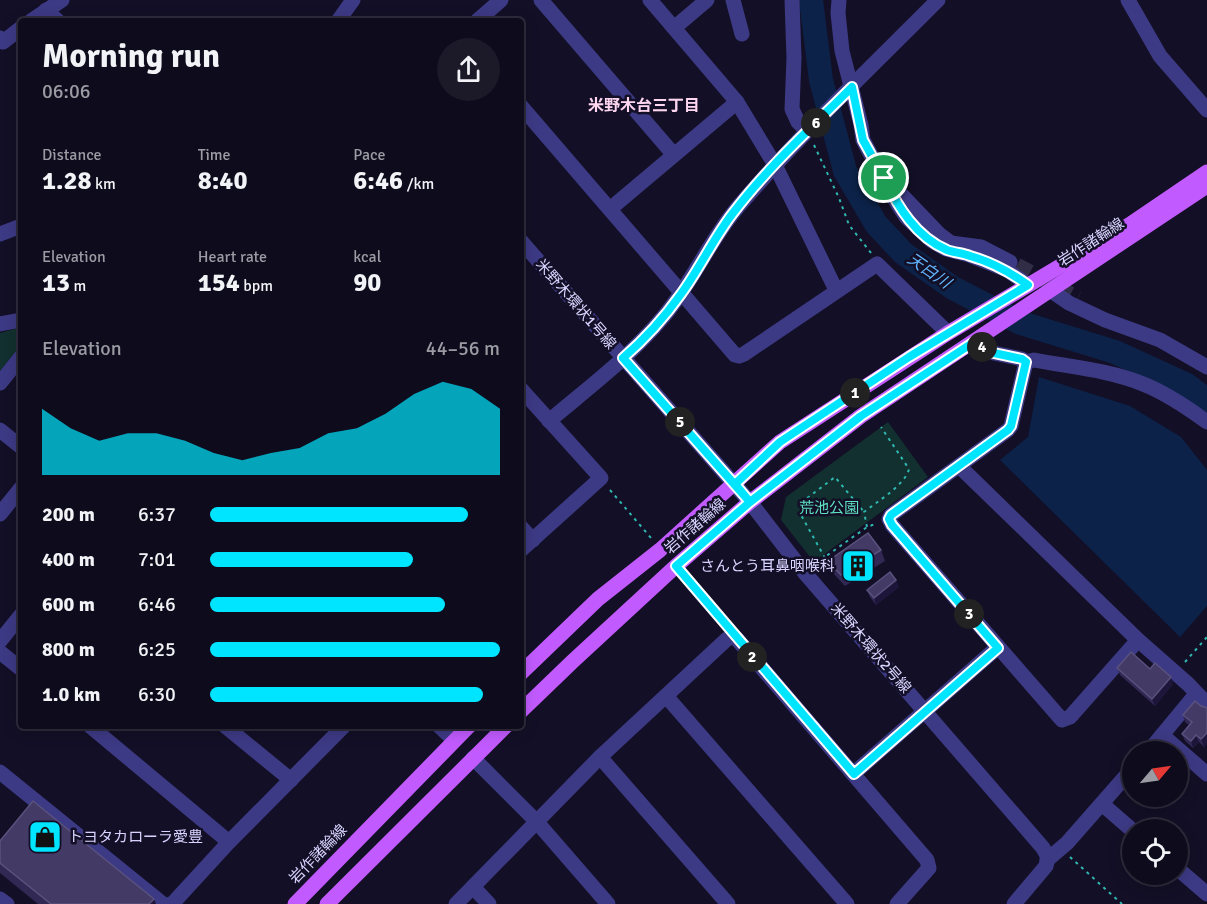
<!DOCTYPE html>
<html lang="en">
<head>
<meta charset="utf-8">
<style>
  :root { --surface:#0e0b1c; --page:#1c1929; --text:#f1f3f6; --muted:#9b9ba3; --line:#2e2b3b; --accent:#00e5ff }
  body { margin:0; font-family:Signika,"Noto Sans JP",sans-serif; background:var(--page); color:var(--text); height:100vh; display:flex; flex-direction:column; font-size:22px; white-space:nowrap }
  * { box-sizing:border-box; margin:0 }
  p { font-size:20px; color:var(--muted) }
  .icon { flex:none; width:33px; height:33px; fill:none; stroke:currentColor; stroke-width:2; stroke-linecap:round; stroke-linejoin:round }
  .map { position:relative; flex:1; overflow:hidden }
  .panel { position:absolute; left:18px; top:18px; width:506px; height:711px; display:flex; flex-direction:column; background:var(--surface); border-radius:6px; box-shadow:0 3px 15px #0003,0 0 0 2px var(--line) }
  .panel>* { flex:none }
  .needle { width:39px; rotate:61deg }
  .tools { position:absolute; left:1122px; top:741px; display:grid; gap:12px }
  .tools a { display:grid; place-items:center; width:66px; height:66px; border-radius:50%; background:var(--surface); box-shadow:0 3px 15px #0003,0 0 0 2px var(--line); font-size:30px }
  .pin { position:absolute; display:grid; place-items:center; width:51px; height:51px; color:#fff; margin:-26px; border:3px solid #fff; border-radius:50%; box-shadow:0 2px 6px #0007 }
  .km { position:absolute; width:30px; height:30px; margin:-15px; border-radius:50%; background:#222; color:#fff; font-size:16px; line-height:30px; text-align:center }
  .round { display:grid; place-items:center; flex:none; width:63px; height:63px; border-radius:32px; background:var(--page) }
  .summary { display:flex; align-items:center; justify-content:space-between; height:102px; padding:0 24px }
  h1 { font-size:33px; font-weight:700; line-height:45px }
  .figures { display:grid; grid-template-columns:repeat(3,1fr); gap:9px; height:102px; padding:6px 24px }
  .figures div { display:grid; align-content:center }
  .figures b { font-size:26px; font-weight:700 }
  .figures small { font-size:16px; font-weight:400 }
  .figures p { font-size:16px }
  .chart { height:168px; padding:12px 24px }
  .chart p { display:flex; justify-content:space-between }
  .chart svg { width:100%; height:108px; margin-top:6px; fill:var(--accent); opacity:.7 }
  ul { padding:0 24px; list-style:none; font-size:20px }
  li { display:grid; grid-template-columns:96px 72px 1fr; align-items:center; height:45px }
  li i { height:15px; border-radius:8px; background:var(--accent) }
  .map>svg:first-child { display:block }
  .green { fill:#12302f }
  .water { fill:#0c2248 }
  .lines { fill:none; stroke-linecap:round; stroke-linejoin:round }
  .river { stroke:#0c2248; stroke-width:24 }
  .minor-tunnel { stroke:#312d47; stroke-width:15; stroke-dasharray:15 8; stroke-linecap:butt }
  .path { stroke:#2fb8b0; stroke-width:2; stroke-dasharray:3 4.5; stroke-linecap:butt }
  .minor { stroke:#3d3a85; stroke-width:15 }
  .major { stroke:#c25bff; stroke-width:15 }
  .wall { fill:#312854 }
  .shaded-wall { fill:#1d163a }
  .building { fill:#433a66; stroke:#5a527e; stroke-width:1.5 }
  .route-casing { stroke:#fff; stroke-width:12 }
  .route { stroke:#00e5ff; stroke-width:8 }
  .labels { text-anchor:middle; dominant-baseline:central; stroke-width:5; stroke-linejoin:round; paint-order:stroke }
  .street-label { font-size:15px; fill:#d9d4ff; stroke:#130f26 }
  .park-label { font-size:15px; fill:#5fe0c0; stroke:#130f26 }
  .poi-label { font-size:15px; fill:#d9d4ff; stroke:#130f26; text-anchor:end }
  .neighbourhood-label { font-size:16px; font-weight:bold; fill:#ffd6f0; stroke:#130f26 }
  .water-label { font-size:16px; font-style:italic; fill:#62b6ff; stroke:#130f26 }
</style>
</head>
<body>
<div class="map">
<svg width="1207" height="904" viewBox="0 0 1207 904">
  <rect width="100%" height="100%" fill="#130f26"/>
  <g class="green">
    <polygon points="21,327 21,346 0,371 0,333"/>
    <polygon points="888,422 928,477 814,562 781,520 786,497"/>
  </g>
  <polygon class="water" points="1039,377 1130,406 1181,437 1207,470 1207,606 1180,637 1000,460 1028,437"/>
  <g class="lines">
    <polyline class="river" points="811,0 821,80 845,171 876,224 903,253 953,288 1021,323 1115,352 1187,385 1207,400"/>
    <polyline class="minor-tunnel" points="1017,265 1078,298"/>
    <g class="path">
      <polyline points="814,145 839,198 849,225 871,253"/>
      <polyline points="610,490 651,538"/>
      <path d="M867,527L864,512C878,501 905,485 909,469L881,427"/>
      <polyline points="825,558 801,515 806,499 835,477 864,512"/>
      <polyline points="815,564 867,527 875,524"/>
      <polyline points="685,577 726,626"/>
      <polyline points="1185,662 1207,637"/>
      <polyline points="1070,857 1122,904"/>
    </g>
    <g class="minor">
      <polyline points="541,0 674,155"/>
      <polyline points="650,0 737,102 775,165 836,290"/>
      <polyline points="733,0 742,34"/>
      <polyline points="792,0 794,58 792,109 798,122 807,131"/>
      <polyline points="839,0 838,13 842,51 861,125 863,140 895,200 906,217 932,241 946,249 969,255 1007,270 1028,285"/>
      <polyline points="1128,0 1160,56 1207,110"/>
      <polyline points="46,10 58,21"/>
      <polyline points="31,21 62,0"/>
      <polyline points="338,21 353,0"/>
      <polyline points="477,21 501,0"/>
      <polyline points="674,28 707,0"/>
      <polyline points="0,38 3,42 21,28"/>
      <polyline points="520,105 735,355 739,356 744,354 877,264 948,333"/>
      <polyline points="895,188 939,234 951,243 981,247 1010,262"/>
      <polyline points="610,209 737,102"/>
      <polyline points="0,234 21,226"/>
      <polyline points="520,240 750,502 804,572 1043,848 1048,857 1046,866 1014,904"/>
      <polyline points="1050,290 1069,303 1105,320 1160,340 1207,367"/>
      <polyline points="0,324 21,320"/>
      <path d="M974,342L989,352L1022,359L1026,362L1034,360C1070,367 1109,370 1143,384C1166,393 1188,408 1207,422"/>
      <polyline points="1026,362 1011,426 1008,430 891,515 889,519 892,525 1062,720 1070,717 1138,640"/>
      <polyline points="0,383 21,357"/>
      <polyline points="520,388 601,478 520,551"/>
      <path d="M549,421C588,388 631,356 664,316C694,280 712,235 744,200C805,130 872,66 938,0"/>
      <polyline points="0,430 21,447"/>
      <polyline points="959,466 1138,640 1188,684 1207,704"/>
      <polyline points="0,514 21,488"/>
      <polyline points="520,526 533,540"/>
      <polyline points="0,641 21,615"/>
      <polyline points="0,652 21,669"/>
      <polyline points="666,696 847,904"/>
      <polyline points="90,726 229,842"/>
      <polyline points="225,726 291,780"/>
      <polyline points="439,726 454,740"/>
      <polyline points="1162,735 1207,774"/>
      <polyline points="1148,752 1196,694"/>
      <polyline points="600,757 728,904"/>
      <polyline points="473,758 536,821 608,904"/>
      <polyline points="0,772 163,904"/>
      <polyline points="853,774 998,647"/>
      <polyline points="1102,804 1132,830"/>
      <polyline points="1047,860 1067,843 1132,769"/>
      <polyline points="1178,869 1207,894"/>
      <polyline points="473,887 489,904"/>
      <polyline points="0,899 7,904"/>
      <polyline points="170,904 173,903 229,842 344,726"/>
      <polyline points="456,904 600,757 727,639 732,637 737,639 927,860 929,868 897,904"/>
    </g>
    <g class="major">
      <polyline points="520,674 598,599 660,550 780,442 948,333 1129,225 1207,172"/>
      <polyline points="520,712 573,661 676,566 750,502 861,416 1207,186"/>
      <polyline points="295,904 469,726"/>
      <polyline points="327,904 506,726"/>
    </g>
  </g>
  <g class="wall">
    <polygon points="881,550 885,561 845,586 832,572 828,561"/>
    <polygon points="899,587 876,605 870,597 867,590"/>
    <polygon points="1117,668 1150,669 1173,684 1155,706 1120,675"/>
    <polygon points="1201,706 1207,708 1207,743 1204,747 1199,742 1193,748 1185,741 1182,734 1189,725 1185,722 1183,715"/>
    <polygon points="0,841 154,899 156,904 38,904 0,873"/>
  </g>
  <g class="shaded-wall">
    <polygon points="896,580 899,587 876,605 874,598"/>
    <polygon points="1171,677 1173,684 1155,706 1152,699"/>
    <polygon points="1207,733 1207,743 1204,747 1201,739"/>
    <polygon points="1196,735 1199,742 1193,748 1191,741"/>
    <polygon points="154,899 156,904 149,904"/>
  </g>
  <g class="building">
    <polygon points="868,533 881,550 841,575 828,561"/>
    <polygon points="890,572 896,580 874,598 867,590"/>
    <polygon points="1131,652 1150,669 1155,663 1171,677 1152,699 1117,668"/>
    <polygon points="1195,701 1201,706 1205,707 1207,708 1207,733 1201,739 1196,735 1191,741 1182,734 1192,722 1183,715"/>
    <polygon points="33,801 154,899 149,904 51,904 0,863 0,841"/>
  </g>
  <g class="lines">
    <g class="route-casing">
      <path id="route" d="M884,178C898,207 916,237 947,250C955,253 963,253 970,256C991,262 1010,272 1028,285L909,357L795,432L780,442L735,484L750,502L676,566L854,774L998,648L892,525L889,519L891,515L1008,430L1011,426L1026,362L1022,359L989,352L974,342L861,416L750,502L623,358C645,339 664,318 681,294C700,268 713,239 733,213C768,167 812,127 852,87L863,140L884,178"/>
    </g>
    <use href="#route" class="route"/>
  </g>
  <defs>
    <g id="building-square" transform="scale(1.725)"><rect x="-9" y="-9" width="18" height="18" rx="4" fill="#00e5ff" stroke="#130f26"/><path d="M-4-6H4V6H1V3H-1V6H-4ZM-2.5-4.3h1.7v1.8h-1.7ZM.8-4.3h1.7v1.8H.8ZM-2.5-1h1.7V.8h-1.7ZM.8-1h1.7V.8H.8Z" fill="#111"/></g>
    <g id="shop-square" transform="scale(1.725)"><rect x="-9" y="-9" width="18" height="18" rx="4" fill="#00e5ff" stroke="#130f26"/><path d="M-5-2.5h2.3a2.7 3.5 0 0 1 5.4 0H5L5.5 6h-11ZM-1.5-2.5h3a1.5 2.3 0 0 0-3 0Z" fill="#111"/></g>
  </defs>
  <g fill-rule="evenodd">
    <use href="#building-square" x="858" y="566"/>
    <use href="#shop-square" x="45" y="837"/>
  </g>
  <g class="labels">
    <g class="street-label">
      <text transform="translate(1091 242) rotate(-33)">岩作諸輪線</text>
      <text transform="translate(576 304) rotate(49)">米野木環状1号線</text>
      <text transform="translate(695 526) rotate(-41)">岩作諸輪線</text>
      <text transform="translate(871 648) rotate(49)">米野木環状2号線</text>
      <text transform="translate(318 854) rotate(-46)">岩作諸輪線</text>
    </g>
    <g class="park-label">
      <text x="829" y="508">荒池公園</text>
    </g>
    <g class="poi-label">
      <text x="835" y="566">さんとう耳鼻咽喉科</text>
      <text x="68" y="837" text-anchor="start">トヨタカローラ愛豊</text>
    </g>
    <g class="neighbourhood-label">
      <text x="644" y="106">米野木台三丁目</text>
    </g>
    <g class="water-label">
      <text transform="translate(929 271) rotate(35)">天白川</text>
    </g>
  </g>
</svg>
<div class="tools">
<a><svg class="needle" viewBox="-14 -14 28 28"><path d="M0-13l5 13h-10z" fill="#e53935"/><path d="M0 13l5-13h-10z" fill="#9b9ba3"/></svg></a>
<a><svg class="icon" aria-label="locate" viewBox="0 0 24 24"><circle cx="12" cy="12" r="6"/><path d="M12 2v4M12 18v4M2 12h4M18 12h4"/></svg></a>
</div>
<div class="pin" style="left:884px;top:178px;background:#1e9e55"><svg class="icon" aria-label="arrive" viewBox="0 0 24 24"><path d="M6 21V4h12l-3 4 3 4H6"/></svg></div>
<b class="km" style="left:855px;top:393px">1</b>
<b class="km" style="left:752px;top:657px">2</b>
<b class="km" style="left:969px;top:614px">3</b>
<b class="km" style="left:982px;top:347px">4</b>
<b class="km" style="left:680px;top:422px">5</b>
<b class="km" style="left:816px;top:123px">6</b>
<section class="panel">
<div class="summary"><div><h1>Morning run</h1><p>06:06</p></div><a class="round"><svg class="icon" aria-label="share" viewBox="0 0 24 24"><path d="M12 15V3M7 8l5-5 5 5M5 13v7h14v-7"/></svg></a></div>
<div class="figures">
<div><p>Distance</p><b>1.28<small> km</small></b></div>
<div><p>Time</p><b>8:40</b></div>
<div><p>Pace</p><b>6:46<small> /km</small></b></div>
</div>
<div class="figures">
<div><p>Elevation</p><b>13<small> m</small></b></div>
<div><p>Heart rate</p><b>154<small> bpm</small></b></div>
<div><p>kcal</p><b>90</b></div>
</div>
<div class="chart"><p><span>Elevation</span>44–56 m</p>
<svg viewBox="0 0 160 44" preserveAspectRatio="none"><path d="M0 44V17L10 25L20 30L30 27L40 27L50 30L60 35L70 38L80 35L90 33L100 27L110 25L120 19L130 11L140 6L150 9L160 17V44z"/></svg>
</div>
<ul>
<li><b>200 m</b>6:37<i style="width:89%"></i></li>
<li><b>400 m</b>7:01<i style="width:70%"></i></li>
<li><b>600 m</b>6:46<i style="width:81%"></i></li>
<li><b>800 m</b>6:25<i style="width:100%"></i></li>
<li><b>1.0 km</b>6:30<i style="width:94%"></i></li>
</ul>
</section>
</div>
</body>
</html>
